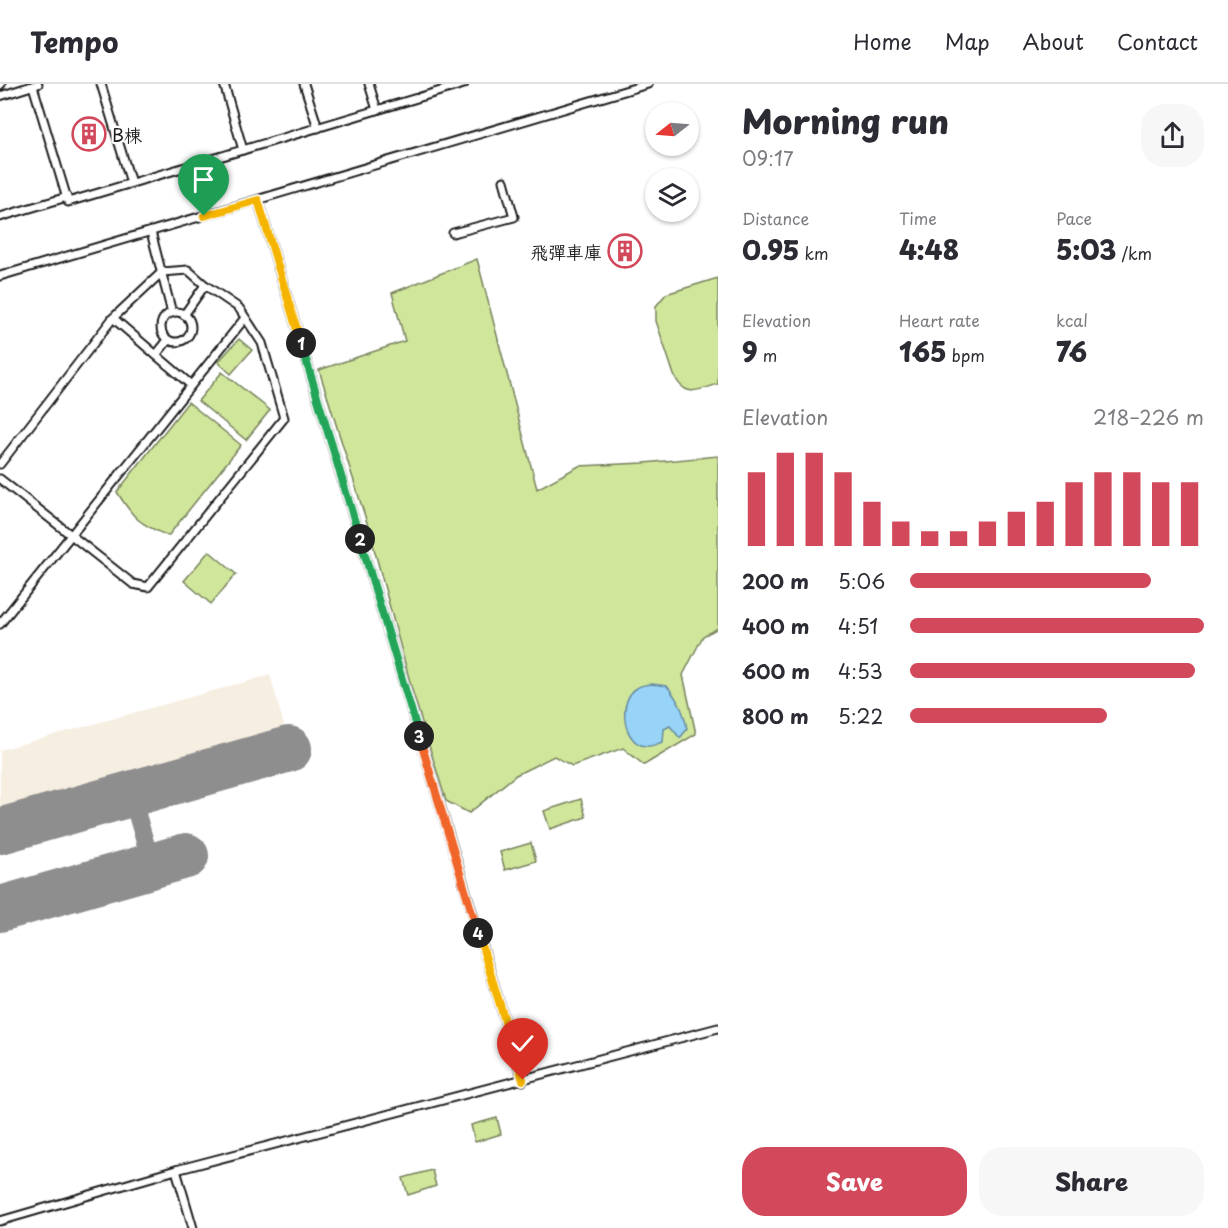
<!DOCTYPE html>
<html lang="en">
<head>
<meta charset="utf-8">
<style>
  :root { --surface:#fff; --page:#f7f7f7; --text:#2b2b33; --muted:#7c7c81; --line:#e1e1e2; --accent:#d1495b }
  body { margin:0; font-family:"Playpen Sans","LXGW WenKai TC",sans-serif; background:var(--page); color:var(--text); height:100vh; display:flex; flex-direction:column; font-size:22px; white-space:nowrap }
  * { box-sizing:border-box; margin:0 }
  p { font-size:20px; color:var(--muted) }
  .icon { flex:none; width:33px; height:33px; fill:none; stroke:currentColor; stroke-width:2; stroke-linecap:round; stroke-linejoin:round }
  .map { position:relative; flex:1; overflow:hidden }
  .side { display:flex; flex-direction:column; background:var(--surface); width:510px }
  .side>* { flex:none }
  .needle { width:39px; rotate:253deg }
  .fabs { position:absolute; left:645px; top:18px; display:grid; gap:12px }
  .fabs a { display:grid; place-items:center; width:54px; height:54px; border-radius:50%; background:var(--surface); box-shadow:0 2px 4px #0004; font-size:30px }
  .pin { position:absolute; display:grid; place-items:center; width:51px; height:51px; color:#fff; margin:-62px -26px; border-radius:50% 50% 50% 0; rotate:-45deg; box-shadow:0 0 6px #0007 }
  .pin .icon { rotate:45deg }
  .km { position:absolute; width:30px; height:30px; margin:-15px; border-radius:50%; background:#222; color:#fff; font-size:16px; line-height:30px; text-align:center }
  .round { display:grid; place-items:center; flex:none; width:63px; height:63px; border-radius:24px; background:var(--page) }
  .overview { display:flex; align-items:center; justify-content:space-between; height:102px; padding:0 24px }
  h1 { font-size:33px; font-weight:800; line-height:45px }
  .metrics { display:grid; grid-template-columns:repeat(3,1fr); gap:9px; height:102px; padding:6px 24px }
  .metrics div { display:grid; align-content:center }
  .metrics b { font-size:26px; font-weight:800 }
  .metrics small { font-size:16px; font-weight:400 }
  .metrics p { font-size:16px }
  .chart { height:168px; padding:12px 24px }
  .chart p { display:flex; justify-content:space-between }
  .chart svg { width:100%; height:108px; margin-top:6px; stroke:var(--accent); stroke-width:6 }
  .button { display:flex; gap:12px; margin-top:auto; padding:12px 24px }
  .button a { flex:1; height:69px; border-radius:24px; background:var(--accent); color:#fff; font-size:24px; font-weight:800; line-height:69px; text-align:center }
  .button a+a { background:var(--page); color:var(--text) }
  ul { padding:0 24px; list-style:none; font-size:20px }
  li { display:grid; grid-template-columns:96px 72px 1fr; align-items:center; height:45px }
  li i { height:15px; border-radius:8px; background:var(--accent) }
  header { display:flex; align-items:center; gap:36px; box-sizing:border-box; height:84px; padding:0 30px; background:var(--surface); border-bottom:2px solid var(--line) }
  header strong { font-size:28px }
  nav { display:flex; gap:33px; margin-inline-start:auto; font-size:21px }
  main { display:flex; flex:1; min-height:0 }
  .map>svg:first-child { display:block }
  .built { fill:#f6eee0 }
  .green { fill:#d0e69b; stroke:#76815c; stroke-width:1.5 }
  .water { fill:#97d4f8; stroke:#668aa0; stroke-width:1.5 }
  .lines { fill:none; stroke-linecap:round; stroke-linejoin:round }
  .taxiway { stroke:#8e8e8e; stroke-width:18 }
  .runway { stroke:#8e8e8e; stroke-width:46 }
  .minor-casing { stroke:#1c1c1c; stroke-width:11 }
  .minor { stroke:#fff; stroke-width:7 }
  .split-1-casing { stroke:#fff; stroke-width:12 }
  .split-2-casing { stroke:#fff; stroke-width:12 }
  .split-3-casing { stroke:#fff; stroke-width:12 }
  .split-4-casing { stroke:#fff; stroke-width:12 }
  .split-5-casing { stroke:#fff; stroke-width:12 }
  .split-1 { stroke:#f5b400; stroke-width:8 }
  .split-2 { stroke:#22a559; stroke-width:8 }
  .split-3 { stroke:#22a559; stroke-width:8 }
  .split-4 { stroke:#f0652b; stroke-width:8 }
  .split-5 { stroke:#f5b400; stroke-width:8 }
  .labels { text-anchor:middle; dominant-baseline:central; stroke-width:4.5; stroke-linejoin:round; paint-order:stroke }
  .poi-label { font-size:18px; fill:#1c1c1c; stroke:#fff; text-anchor:start }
</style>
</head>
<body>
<header>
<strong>Tempo</strong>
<nav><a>Home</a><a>Map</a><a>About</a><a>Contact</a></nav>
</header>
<main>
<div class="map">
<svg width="718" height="1144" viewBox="0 0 718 1144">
  <rect width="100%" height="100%" fill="#fff"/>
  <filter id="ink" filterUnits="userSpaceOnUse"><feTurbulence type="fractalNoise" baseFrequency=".0167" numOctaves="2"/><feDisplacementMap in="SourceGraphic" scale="12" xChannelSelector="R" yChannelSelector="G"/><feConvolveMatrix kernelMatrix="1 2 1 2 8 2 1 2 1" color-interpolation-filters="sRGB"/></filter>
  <g filter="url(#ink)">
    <polygon class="built" points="270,591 289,660 0,741 0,666"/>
    <g class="green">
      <polygon points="477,175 537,405 579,382 644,379 718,372 718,544 703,552 683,591 696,650 644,681 623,664 572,682 554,672 516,691 469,729 446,717 413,609 368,442 319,286 405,257 392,209"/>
      <path d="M718,194V300C698,306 685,315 674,291L656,237V222L666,210Z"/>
      <polygon points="239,255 252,266 231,290 218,278"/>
      <polygon points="222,288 270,326 246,356 198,317"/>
      <path d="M188,318L241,361L168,452C138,439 134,435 117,408Z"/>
      <polygon points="209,467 236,490 211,520 184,497"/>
      <polygon points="581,715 586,733 550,745 544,727"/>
      <polygon points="531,759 536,777 505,786 500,768"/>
      <polygon points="497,1034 501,1050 475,1058 471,1041"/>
      <polygon points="432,1086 436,1102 408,1111 403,1094"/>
    </g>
    <path class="water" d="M651,600L667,602C678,616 684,627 687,645L680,654L670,642L664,645L663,658C659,659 653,662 649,662C623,664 616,616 637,604C641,601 646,601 651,600Z"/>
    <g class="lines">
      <polyline class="taxiway" points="131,710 152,782"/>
      <g class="runway">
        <polyline points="0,747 289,665"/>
        <polyline points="0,825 186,772"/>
      </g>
      <g class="minor-casing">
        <g id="minor">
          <polyline points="101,0 131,99"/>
          <polyline points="224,0 243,66"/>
          <polyline points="304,0 318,44"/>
          <polyline points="369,0 377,26"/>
          <polyline points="0,1 1,0"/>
          <polyline points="33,2 68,118 464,0"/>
          <polyline points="0,12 38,0"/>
          <polyline points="258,116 523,997"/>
          <polyline points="0,133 67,113"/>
          <polyline points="151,148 172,229"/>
          <polyline points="453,149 514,133 504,97"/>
          <polyline points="0,192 648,0"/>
          <circle cx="176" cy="243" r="15"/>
          <polyline points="184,231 205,201"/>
          <polyline points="113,234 191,301"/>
          <polyline points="156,271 168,256"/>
          <polyline points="0,380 113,234 162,188 188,186 205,201 239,224 262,259 284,334 148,503 133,500 0,395"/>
          <polyline points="0,540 245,234"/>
          <polyline points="176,1086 193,1144"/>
          <polyline points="0,1137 176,1086 718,944"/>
        </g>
      </g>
      <use href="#minor" class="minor"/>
    </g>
  </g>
  <g class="lines" filter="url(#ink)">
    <g class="split-1-casing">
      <polyline id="split-1" points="204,132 258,116 301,259"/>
    </g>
    <g class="split-2-casing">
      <polyline id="split-2" points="301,259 360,455"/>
    </g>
    <g class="split-3-casing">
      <polyline id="split-3" points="360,455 419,652"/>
    </g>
    <g class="split-4-casing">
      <polyline id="split-4" points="419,652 478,849"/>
    </g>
    <g class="split-5-casing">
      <polyline id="split-5" points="478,849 523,996"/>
    </g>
    <use href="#split-1" class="split-1"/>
    <use href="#split-2" class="split-2"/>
    <use href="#split-3" class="split-3"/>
    <use href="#split-4" class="split-4"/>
    <use href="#split-5" class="split-5"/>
  </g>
  <defs>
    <g id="building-ring" transform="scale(1.725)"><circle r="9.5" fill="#fff" stroke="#d1495b" stroke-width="1.5"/><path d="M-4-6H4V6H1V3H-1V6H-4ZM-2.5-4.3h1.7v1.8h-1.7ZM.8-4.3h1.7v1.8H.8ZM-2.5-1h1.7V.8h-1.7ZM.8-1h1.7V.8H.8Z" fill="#d1495b"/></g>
  </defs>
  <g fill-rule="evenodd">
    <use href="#building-ring" x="89" y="50"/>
    <use href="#building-ring" x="625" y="167"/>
  </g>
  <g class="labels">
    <g class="poi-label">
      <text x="112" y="50">B棟</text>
      <text x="602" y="167" text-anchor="end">飛彈車庫</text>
    </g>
  </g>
</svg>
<div class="fabs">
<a><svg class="needle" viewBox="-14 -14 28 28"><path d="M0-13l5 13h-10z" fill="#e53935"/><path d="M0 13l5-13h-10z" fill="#7c7c81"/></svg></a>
<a><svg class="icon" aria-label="layers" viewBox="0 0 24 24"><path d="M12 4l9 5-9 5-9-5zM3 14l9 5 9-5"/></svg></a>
</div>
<div class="pin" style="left:204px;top:132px;background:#1e9e55"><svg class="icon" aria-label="arrive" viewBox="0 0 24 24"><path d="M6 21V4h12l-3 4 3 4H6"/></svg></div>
<div class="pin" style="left:523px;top:996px;background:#d93025"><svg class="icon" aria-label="check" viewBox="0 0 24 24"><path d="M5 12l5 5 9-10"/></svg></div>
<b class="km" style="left:301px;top:259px">1</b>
<b class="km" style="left:360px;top:455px">2</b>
<b class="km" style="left:419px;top:652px">3</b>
<b class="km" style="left:478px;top:849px">4</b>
</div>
<section class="side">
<div class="overview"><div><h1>Morning run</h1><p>09:17</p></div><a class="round"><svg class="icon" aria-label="share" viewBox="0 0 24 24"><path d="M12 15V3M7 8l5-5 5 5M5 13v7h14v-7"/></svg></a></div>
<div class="metrics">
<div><p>Distance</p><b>0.95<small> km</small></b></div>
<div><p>Time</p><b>4:48</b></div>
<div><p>Pace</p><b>5:03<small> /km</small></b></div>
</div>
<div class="metrics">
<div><p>Elevation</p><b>9<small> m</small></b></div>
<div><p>Heart rate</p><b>165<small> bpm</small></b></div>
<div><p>kcal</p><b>76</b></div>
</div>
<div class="chart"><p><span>Elevation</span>218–226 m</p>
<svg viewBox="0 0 160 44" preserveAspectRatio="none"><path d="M5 44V14M15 44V6M25 44V6M35 44V14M45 44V26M55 44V34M65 44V38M75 44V38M85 44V34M95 44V30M105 44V26M115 44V18M125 44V14M135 44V14M145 44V18M155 44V18"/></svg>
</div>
<ul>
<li><b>200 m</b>5:06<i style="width:82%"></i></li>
<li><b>400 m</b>4:51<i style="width:100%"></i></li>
<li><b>600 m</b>4:53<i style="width:97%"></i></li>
<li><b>800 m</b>5:22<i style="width:67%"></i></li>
</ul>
<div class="button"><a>Save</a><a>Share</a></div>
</section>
</main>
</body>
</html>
